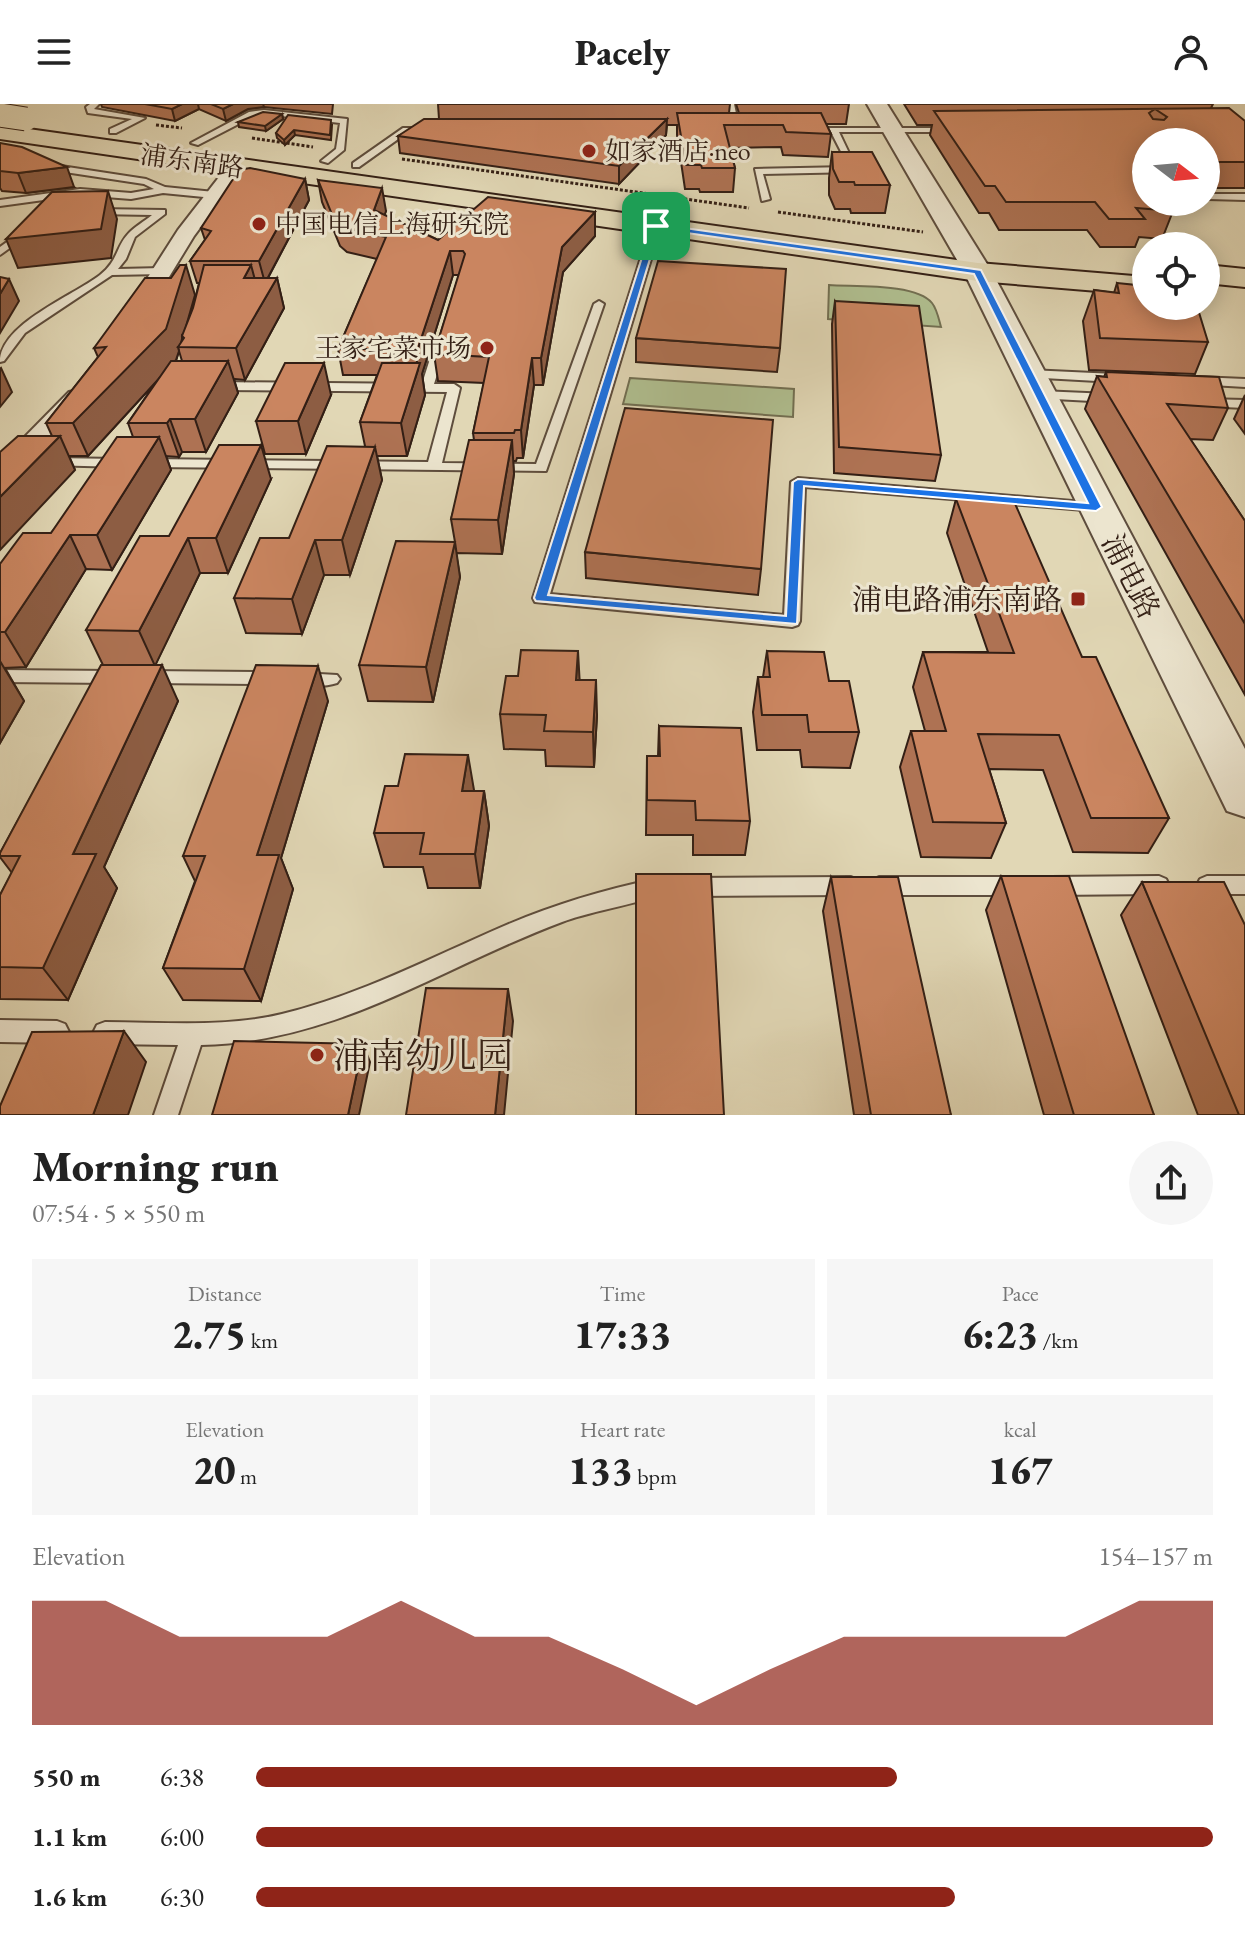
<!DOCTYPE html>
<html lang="en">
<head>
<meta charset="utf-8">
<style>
  :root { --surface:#fff; --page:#f6f6f6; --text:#222; --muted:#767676; --accent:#8f2418 }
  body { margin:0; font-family:"EB Garamond","Noto Serif SC",serif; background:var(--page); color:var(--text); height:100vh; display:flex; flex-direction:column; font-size:30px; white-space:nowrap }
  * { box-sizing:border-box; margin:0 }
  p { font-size:26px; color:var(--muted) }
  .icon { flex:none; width:44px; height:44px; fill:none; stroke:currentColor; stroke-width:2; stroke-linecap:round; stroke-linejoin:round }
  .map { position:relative; height:1011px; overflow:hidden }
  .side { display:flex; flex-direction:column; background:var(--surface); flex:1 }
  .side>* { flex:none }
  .needle { width:52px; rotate:106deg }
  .tools { position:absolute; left:1132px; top:24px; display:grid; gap:16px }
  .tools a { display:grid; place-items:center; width:88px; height:88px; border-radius:50%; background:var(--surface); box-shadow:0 4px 20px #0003; font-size:40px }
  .pin { position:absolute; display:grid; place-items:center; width:68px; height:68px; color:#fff; margin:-34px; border-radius:16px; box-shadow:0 4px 12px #0006 }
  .round { display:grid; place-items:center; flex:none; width:84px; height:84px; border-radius:42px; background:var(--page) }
  .headline { display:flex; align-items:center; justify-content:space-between; height:136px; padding:0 32px }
  h1 { font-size:44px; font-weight:800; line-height:60px }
  .stats { display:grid; grid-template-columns:repeat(3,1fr); gap:12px; height:136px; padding:8px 32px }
  .stats div { display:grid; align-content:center; border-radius:0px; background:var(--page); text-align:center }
  .stats b { font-size:40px; font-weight:800 }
  .stats small { font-size:22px; font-weight:400 }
  .stats p { font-size:22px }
  .chart { height:224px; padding:16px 32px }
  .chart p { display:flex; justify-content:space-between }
  .chart svg { width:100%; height:144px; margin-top:8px; fill:var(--accent); opacity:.7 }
  ul { padding:0 32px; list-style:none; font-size:26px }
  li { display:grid; grid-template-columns:128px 96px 1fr; align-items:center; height:60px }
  li i { height:20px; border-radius:10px; background:var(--accent) }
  header { display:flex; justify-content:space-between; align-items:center; height:104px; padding:0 32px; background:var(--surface); font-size:36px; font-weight:800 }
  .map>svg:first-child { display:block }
  .green { fill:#b0bf90; stroke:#726f52; stroke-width:2 }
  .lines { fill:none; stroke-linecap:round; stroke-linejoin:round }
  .service-casing { stroke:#5e4d3d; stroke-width:4 }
  .minor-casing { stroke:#5e4d3d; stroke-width:4 }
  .tertiary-casing { stroke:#5e4d3d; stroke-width:4 }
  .primary-casing { stroke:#331f15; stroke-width:4 }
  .path { stroke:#331f15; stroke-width:3; stroke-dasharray:3 2; stroke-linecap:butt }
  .service { fill:#ece5cf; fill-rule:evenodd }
  .minor { fill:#ece5cf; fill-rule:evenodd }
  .tertiary { fill:#ece5cf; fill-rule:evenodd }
  .primary { fill:#e1d7b5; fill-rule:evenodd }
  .primary-bridge-casing { stroke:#331f15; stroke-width:25; stroke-linecap:butt }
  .primary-bridge { stroke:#e1d7b5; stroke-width:23 }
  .wall { fill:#ae7253; stroke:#331f15; stroke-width:2; fill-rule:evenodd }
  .shaded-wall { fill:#8d5d43; stroke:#331f15; stroke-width:2 }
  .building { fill:#ca8560; stroke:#331f15; stroke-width:2; fill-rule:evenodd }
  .route { fill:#1a73e8; stroke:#fff; stroke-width:2; fill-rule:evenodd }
  .poi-dot { fill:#8f2418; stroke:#ece5cf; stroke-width:3 }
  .labels { text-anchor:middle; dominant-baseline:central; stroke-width:6; stroke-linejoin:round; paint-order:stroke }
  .far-poi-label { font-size:26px; fill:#331f15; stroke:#ece5cf; text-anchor:start }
  .far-street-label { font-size:26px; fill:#331f15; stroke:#ece5cf }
  .street-label { font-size:30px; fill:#331f15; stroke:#ece5cf }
  .poi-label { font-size:30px; fill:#331f15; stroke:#ece5cf; text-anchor:end }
  .near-poi-label { font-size:36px; fill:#331f15; stroke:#ece5cf; text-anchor:start }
</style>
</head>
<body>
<header><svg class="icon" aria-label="menu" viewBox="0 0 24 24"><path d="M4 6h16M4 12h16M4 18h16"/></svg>Pacely<svg class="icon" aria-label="person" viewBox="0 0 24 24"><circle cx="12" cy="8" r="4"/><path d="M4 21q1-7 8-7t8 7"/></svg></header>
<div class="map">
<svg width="1245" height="1011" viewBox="0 0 1245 1011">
  <rect width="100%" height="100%" fill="#e1d7b5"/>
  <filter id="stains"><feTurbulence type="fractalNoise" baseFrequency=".0025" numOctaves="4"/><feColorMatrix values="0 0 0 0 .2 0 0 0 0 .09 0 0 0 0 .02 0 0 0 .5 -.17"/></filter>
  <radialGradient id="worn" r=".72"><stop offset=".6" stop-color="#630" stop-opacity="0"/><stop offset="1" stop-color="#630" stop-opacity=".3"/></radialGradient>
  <g class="green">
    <path d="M829,181C854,183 916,179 932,199C937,205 939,216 941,223L828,215Z"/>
    <polygon points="630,274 794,285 793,313 623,300"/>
  </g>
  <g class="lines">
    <g class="service-casing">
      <g id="service">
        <polygon points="90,0 99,0 94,5 145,14 116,29 110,29 110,25 132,15 88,9 86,3"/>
        <polygon points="726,0 734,0 740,28 733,26"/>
        <polygon points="264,6 347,15 344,46 328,59 321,57 336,45 340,19 264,10 254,12 198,41 191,39 249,8"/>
        <polygon points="403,24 428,24 432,26 408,28 359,63 353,63 353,59"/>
        <polygon points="804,24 952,24 956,26 952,28 839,28 858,68 763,70 770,95 762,97 755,65 849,63 831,28 807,28"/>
        <polygon points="48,60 146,75 165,83 214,88 219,91 214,94 163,89 131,95 80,91 0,102 0,96 80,85 131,89 154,85 144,80 45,65 45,61"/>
        <polygon points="1206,85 1213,90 1245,90 1245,96 1208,95"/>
        <path d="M96,105L165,106V110L135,133L126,155L118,165L163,164L168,167L163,170L112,171L25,229L4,257L0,258C0,220 73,192 100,171C118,157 116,143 128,130C134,123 145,117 152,111L93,110V106Z"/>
        <polygon points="656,119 661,122 550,490 784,511 791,378 798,374 1096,399 1103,403 1096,407 805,383 800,517 798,521 792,523 535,498 533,494 651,122"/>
        <polygon points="21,128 29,130 0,151 0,143"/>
        <polygon points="599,197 604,200 546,367 148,363 141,359 148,355 428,358 447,288 216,286 210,282 216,278 422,280 435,239 441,236 447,239 434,280 454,280 460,284 442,359 536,360 594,200"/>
        <polygon points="1029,266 1115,270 1121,274 1115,278 1025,273 1025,267"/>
        <polygon points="1198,273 1245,275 1245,283 1194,280 1194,274"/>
        <polygon points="1040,287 1110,290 1116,294 1110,298 1036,294 1034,291"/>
        <polygon points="1205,295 1245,296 1245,304 1201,302 1199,299"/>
        <polygon points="52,354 121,355 128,359 121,363 47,361 47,355"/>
        <polygon points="0,566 114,567 120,569 123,573 120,577 114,579 0,578"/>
        <polygon points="146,567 270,568 276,570 279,574 276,578 270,580 146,579 140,577 137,573 140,569"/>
        <path d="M302,569L337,571L340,575L337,579C325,583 308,583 296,579L293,575L296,571Z"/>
        <polygon points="1159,772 1166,775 1169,781 1166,787 1159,790 1051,791 1044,788 1041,782 1044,776 1051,773"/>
        <polygon points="1207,772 1245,772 1245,790 1207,790 1200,787 1197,781 1200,775"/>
        <polygon points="851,773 858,776 861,782 858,788 851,791 691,792 684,789 681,783 684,777 691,774"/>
        <polygon points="879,773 1015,773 1022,776 1025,782 1022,788 1015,791 879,791 872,788 869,782 872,776"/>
        <path d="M655,775L662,778L665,784L662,790C630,802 595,806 562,818C439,864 338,938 201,941L178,1011H154L178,941L105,940L97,937L93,929L97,921L105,918C163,918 225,924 282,910C360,891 430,854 504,822C553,801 603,786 655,775Z"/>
        <polygon points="0,916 57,917 65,920 69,928 65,936 57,939 0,938"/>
      </g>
    </g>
    <g class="minor-casing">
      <g id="minor">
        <polygon points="236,58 245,63 194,132 144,214 128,214 125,209 178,126 230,59"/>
        <polygon points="78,286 87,288 90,293 87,298 10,380 0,382 0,358 69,288"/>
      </g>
    </g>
    <g class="tertiary-casing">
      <polygon id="tertiary" points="867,0 887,0 992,168 1245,645 1245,713 1227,707 964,168"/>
    </g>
    <g class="primary-casing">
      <g id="primary">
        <polygon points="0,21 978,159 1146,173 1146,191 978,177 0,35"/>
        <polygon points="1206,161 1245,165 1245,183 1206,179"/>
      </g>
    </g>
    <g class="path">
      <polyline points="156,21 182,24"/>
      <polyline points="252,34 313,43"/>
      <polyline points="402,55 749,104"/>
      <polyline points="778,108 923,128"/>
    </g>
    <use href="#service" class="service"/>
    <use href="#minor" class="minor"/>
    <use href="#tertiary" class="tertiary"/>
    <use href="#primary" class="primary"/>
    <g class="primary-bridge-casing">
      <polyline id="primary-bridge" points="0,11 26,15"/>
    </g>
    <use href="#primary-bridge" class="primary-bridge"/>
  </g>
  <g class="wall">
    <polygon points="101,0 333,0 332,10 264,3 248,5 226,17 199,5 175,17 102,3"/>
    <polygon points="438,0 730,0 729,9 739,9 736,0 849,0 846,20 826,20 831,30 828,53 783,51 781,43 730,44 735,64 733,88 700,88 699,85 685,85 677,31 677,21 667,21 666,31 619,80 400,49 398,32 439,15"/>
    <polygon points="904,0 1213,0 1211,4 1245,17 1245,84 1206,84 1206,38 1146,38 1173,107 1162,135 1139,133 1135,143 1100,143 1087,126 999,126 989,109 979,109 930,31 932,21 917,21"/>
    <polygon points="282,10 283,15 266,27 239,23 238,18"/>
    <polygon points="332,21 331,36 295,31 285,41 277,34 276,29"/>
    <polygon points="0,39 74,83 26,89 2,87 0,84"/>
    <polygon points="832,48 890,81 885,109 851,109 850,105 835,105 829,91 829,74"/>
    <path d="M305,75L309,96L268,174H277L284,204L245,276L234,275L238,289L206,348H182L179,353L166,352L171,366L112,466L86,465L26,563L5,564L24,597L0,639V460L51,429L133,333L128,319L156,278L88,352H69L75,366L52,332L46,319L98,253L94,244L195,191L187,218L193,204L199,179H197L190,157L205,136L201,124ZM179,247L182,257H176Z"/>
    <polygon points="318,76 386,107 384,111 438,136 595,108 595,132 563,168 543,281 534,281 523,354 517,354 516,357 513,357 514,370 502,450 456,449 460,473 433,598 368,597 359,561 455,438 451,415 474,336 473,329 484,279 438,277 434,250 459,171 453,171 422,270 425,291 407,352 377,352 382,376 350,471 324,471 302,530 246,529 234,494 289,434 365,342 360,318 377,271 343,271 338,245 377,155 347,148 340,142 322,98"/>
    <polygon points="1117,179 1208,238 1195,270 1089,266 1083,217 1094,186 1114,189"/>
    <polygon points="835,197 941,351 935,377 834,369 832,220"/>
    <polygon points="636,234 780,244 777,268 636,258"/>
    <polygon points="1106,268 1228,304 1213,336 1190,335 1245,417 1245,591 1085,305 1097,272 1104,273"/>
    <polygon points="331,291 306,350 265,350 256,317"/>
    <polygon points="1245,291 1245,330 1234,315"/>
    <polygon points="271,375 228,469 200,469 155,561 178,597 104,763 117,784 68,896 0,895 0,791 12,769 0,753 0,749 103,561 86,526 169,432"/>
    <polygon points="956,395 1082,553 1169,714 1148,749 1073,748 1043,666 989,665 1006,719 991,754 921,753 900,663 911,627 925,627 913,583 923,548 988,548 947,429"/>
    <polygon points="585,448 761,465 758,491 586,474"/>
    <polygon points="767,547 829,577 859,628 850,664 802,663 800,646 757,646 753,608 758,573 763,573"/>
    <polygon points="580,576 597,611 594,663 546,662 545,646 504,645 500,610"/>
    <polygon points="328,597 281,754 293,785 261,897 183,896 163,864 195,777 183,752"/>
    <polygon points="659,622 750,717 745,751 693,751 693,731 646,731 647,652 658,652"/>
    <polygon points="474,687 484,687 489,722 480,784 428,784 423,763 384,763 374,729"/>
    <polygon points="1001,772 1154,1011 1044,1011 986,806"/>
    <polygon points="831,773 951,1011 854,1011 823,807"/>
    <polygon points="1142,778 1245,1011 1198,1011 1121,811"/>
  </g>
  <g class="shaded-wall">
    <polygon points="182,0 198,0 199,5 175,17 172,5"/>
    <polygon points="233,0 263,0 264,3 248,5 226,17 223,5"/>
    <polygon points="282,10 283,15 266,27 265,22"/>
    <polygon points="667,15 666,31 619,80 619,62"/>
    <polygon points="294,26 295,31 285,41 284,36"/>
    <polygon points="67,63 74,83 26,89 18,69"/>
    <polygon points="305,75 309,96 265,179 259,157"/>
    <polygon points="382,84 386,107 378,130 374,106"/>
    <polygon points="108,87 117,115 111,154 18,164 6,135"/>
    <polygon points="595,108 595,132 563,168 543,281 541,254 562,143"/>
    <polygon points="450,147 453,171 422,270 425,291 407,352 401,319 418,266 416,250"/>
    <polygon points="186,161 195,191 183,233 182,232 182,235 180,243 178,243 179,247 176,256 88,352 73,319"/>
    <polygon points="251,161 259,191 244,174"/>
    <polygon points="277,174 284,204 245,276 236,244"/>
    <polygon points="9,175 19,197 0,229 0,190"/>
    <polygon points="532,254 534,281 523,354 521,326"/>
    <polygon points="228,257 238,289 206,348 195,315"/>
    <polygon points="324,259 331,291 306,350 298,317"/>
    <polygon points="1,264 12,288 0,303 0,265"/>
    <polygon points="170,315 182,348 179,353 167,319"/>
    <polygon points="60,332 75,366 0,446 0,393"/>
    <polygon points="159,333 171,366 112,466 97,431"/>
    <polygon points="512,336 514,370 502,450 498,416"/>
    <polygon points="261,341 271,375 228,469 216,434"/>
    <polygon points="375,343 382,376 350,471 342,436"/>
    <polygon points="70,431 86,465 26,563 5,528"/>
    <polygon points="188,434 200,469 155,562 139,527"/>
    <polygon points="315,436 324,471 302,530 292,495"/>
    <polygon points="455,438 460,473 433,598 426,563"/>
    <polygon points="578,547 580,583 576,576"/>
    <polygon points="0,557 24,597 0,639"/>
    <polygon points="162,561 178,597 104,763 117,784 68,896 43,864 73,750"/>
    <polygon points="318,562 328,597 281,754 293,785 261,897 244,865 257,751"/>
    <polygon points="596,576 597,611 594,663 593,628"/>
    <polygon points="468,651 474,686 468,721 462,687"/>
    <polygon points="484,687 489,722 480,784 475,750"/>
    <polygon points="508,885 513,917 504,1011 495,1011"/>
    <polygon points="124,927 146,958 128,1011 93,1011"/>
    <polygon points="363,940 370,958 359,1011 348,1011"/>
  </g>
  <g class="building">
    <polygon points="145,0 182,0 172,5"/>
    <polygon points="211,0 233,0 223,5"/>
    <path d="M1229,4L1245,17V58H1206V38H1146V98H1173V107L1136,104L1145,115H1109L1095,98H1006L995,82H985L934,7ZM1155,5L1167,13L1164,16L1153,15L1149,9Z"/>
    <polygon points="263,8 282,10 265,22 238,18"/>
    <polygon points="677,9 821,9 831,30 786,28 783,21 724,21 735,64 702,64 701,61 686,61"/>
    <polygon points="288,11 331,16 330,31 294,26 284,36 276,29"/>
    <polygon points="424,15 667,15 619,62 398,32"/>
    <polygon points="0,39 22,43 67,63 18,69 0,67"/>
    <polygon points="832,48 872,48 890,81 855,81 854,78 839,78 833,65"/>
    <polygon points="250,64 305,75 259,157 190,157 211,127 201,124 239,66"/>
    <polygon points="318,76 382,84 374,106 438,136 488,93 595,108 562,143 541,254 532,254 521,326 515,326 514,329 473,329 489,253 434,250 465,150 463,147 450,147 416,250 388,250 390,245 338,245 386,133 342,124 335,118"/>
    <polygon points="108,87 101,125 6,135 52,88"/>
    <polygon points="658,157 786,165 780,244 636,234"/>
    <polygon points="180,161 186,161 166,225 73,319 46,319 106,243 94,244 145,174 171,174"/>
    <polygon points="204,161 251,161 244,174 277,174 236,244 178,243 184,234 182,232 193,204"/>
    <polygon points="0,173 9,175 0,190"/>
    <polygon points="1117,179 1146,182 1146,202 1197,202 1208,238 1100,234 1094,186 1119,189"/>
    <polygon points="835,197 919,202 941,351 839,343"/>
    <polygon points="171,257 228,257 195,315 170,315 167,319 128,319"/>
    <polygon points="285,259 324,259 298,317 256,317"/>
    <polygon points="382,259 420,259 401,319 360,318"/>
    <polygon points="1106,268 1219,273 1228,304 1167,300 1245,417 1245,520 1097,272 1107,273"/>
    <polygon points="625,304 773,316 761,465 585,448"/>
    <polygon points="18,332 60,332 0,393 0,348"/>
    <polygon points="117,333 159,333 97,431 70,431 5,528 0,528 0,460 23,429 51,429"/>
    <polygon points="469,336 512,336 498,416 451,415"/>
    <polygon points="219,341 261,341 216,434 188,434 139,527 86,526 140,432 169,432"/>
    <polygon points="327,342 375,343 342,436 315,436 292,495 234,494 260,434 289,434"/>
    <polygon points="956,395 1013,395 1082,553 1096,553 1169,714 1091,714 1059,631 978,630 1006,719 933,718 911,627 946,627 923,548 1014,549"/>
    <polygon points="396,437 455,438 426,563 359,561"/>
    <polygon points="521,546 578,547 576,576 596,576 593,628 544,627 546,611 500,610 506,572 518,572"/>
    <polygon points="767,547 824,548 829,577 849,577 859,628 809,628 807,611 762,611 758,573 770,573"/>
    <polygon points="101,561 162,561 73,750 96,750 43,864 0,863 0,791 20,752 0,752 0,749"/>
    <polygon points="256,561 318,562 257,751 279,751 244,865 163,864 205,752 183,752"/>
    <polygon points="659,622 741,624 750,717 696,716 695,697 647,696 647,652 660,652"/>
    <polygon points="405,650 468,651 462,687 484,687 475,750 420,750 424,729 374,729 385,682 398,682"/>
    <polygon points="636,770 711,770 724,1011 636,1011"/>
    <polygon points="1001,772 1069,772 1154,1011 1074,1011"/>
    <polygon points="831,773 898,773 951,1011 871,1011"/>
    <polygon points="1142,778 1224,778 1245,821 1245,1011 1239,1011"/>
    <polygon points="426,884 508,885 495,1011 406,1011"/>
    <polygon points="124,927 93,1011 0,1011 0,1002 32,928"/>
    <polygon points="234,937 363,940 348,1011 212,1011"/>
  </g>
  <path class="route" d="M656,120L981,166L1102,403L1096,407L804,382L797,520L536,497L534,494L652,122ZM659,125L974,170L1088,399L798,375L793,378L786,512L548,491Z"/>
  <g class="poi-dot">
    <circle cx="589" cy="47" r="8"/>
    <circle cx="259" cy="120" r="8"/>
    <circle cx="487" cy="244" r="8"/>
    <rect x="1070" y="487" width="16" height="16" rx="4"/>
    <circle cx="317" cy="951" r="8"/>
  </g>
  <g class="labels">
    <g class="far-poi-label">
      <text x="605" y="47">如家酒店·neo</text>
      <text x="275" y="120">中国电信上海研究院</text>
      <text x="471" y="244" text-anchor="end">王家宅菜市场</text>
    </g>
    <g class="far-street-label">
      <text transform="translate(192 57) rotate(8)">浦东南路</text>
    </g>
    <g class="street-label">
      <text transform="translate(1131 472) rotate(63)">浦电路</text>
    </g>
    <g class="poi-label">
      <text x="1062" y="495">浦电路浦东南路</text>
    </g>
    <g class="near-poi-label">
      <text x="333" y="951">浦南幼儿园</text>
    </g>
  </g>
  <rect width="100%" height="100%" filter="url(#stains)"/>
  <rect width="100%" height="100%" fill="url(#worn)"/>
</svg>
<div class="tools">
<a><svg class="needle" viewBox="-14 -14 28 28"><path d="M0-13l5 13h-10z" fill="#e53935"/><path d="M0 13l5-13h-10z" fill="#767676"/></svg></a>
<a><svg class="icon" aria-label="locate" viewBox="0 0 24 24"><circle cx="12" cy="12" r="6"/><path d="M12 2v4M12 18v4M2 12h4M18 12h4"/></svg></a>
</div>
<div class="pin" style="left:656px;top:122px;background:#1e9e55"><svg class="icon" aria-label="arrive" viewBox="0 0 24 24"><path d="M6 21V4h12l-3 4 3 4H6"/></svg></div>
</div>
<section class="side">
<div class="headline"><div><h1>Morning run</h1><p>07:54 · 5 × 550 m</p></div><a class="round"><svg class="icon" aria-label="share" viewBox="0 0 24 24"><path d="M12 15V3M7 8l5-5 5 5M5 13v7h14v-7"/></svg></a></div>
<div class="stats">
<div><p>Distance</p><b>2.75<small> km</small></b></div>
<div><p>Time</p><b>17:33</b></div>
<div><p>Pace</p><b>6:23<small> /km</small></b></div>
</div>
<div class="stats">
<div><p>Elevation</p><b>20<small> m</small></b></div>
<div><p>Heart rate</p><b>133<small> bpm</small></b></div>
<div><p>kcal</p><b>167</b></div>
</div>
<div class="chart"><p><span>Elevation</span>154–157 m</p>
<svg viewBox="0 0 160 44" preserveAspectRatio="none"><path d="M0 44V6L10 6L20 17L30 17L40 17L50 6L60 17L70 17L80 27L90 38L100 27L110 17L120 17L130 17L140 17L150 6L160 6V44z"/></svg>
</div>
<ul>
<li><b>550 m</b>6:38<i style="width:67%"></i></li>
<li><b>1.1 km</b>6:00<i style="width:100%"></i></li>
<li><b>1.6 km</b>6:30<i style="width:73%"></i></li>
</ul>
</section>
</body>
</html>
